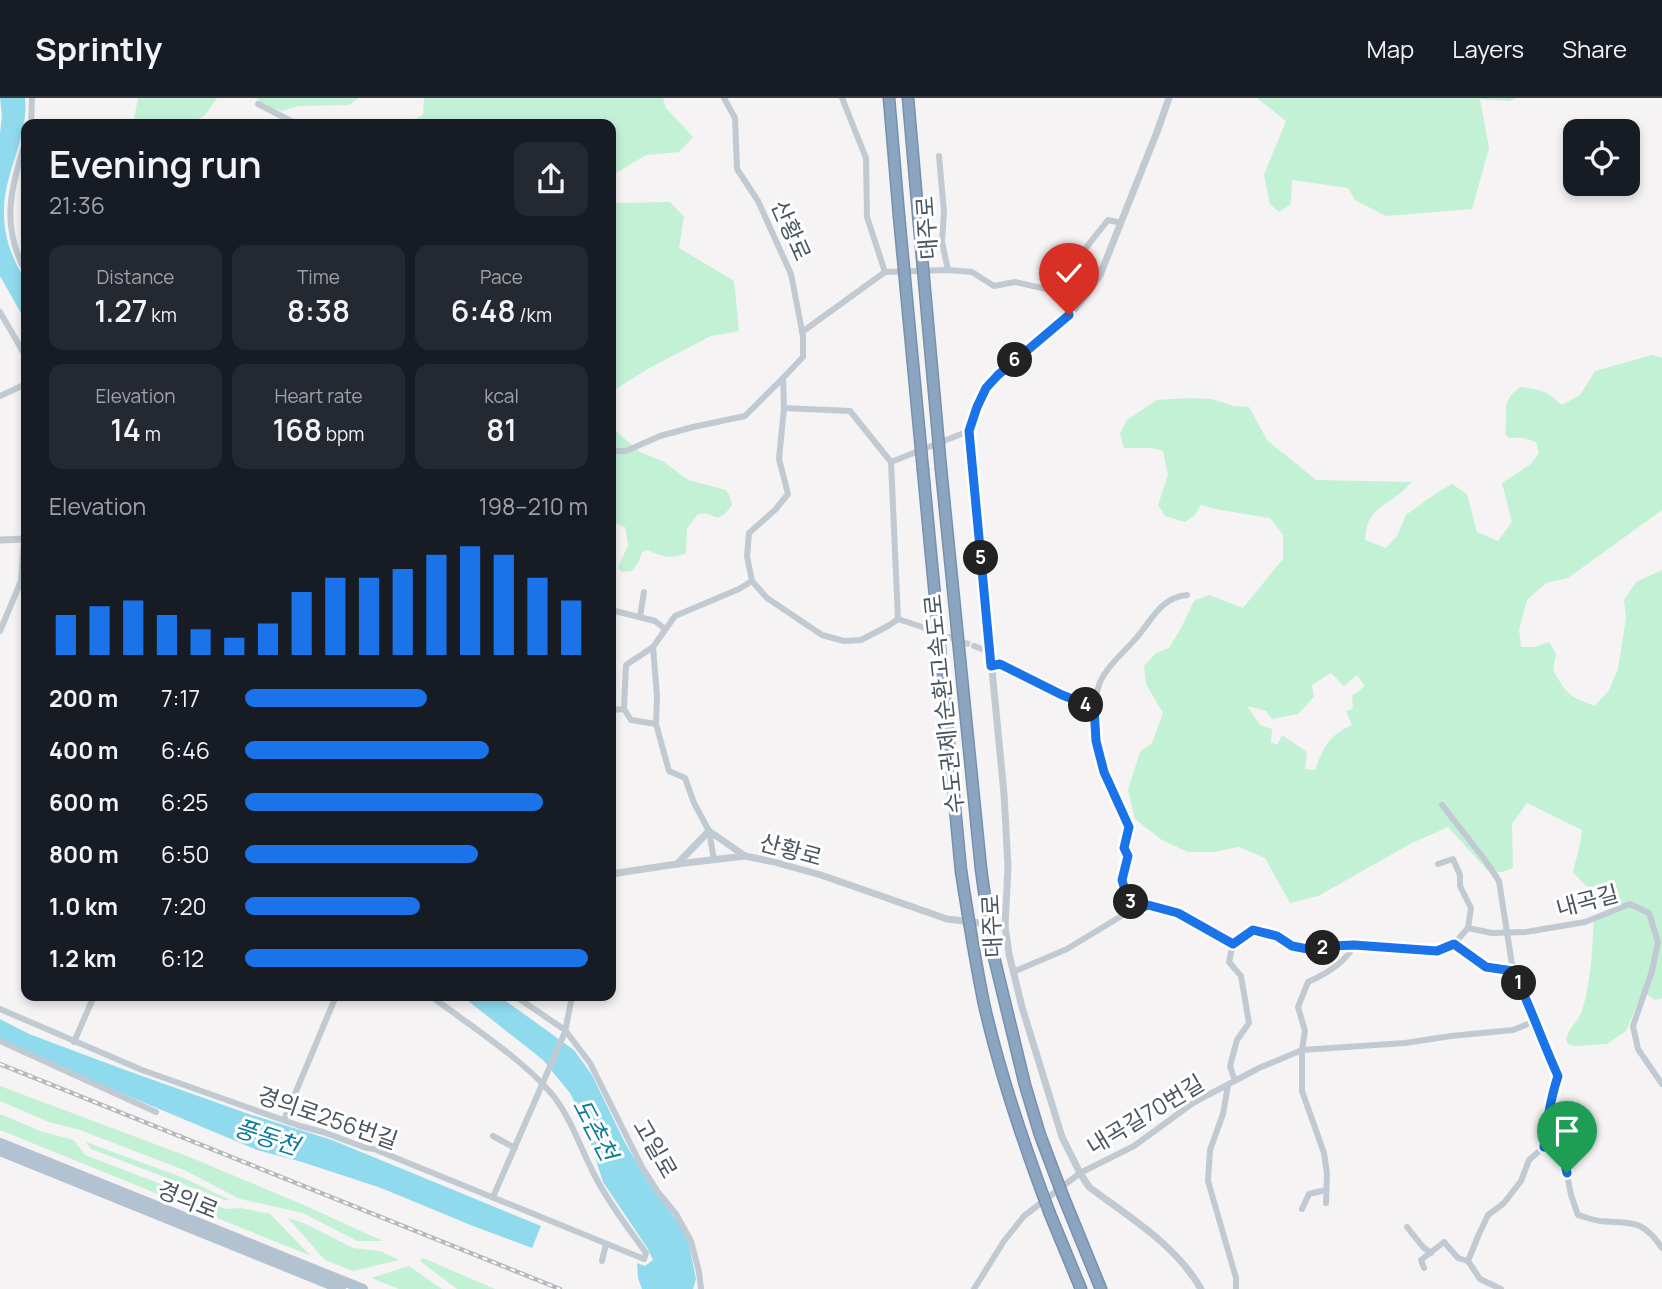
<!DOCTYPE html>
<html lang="en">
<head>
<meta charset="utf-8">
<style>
  :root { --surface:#171b24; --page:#242831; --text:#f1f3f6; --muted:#9ea1a6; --line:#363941; --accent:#1a73e8 }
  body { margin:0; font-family:Manrope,"Noto Sans KR",sans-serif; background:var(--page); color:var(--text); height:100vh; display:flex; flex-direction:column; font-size:26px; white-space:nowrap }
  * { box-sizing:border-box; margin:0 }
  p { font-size:23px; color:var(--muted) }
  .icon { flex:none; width:38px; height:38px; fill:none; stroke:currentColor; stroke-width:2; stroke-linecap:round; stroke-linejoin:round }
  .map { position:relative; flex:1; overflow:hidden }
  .panel { position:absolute; left:21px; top:21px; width:595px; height:882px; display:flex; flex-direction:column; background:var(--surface); border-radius:14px; box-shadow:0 4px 10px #0003 }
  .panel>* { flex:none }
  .tools { position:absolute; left:1563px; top:21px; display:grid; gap:14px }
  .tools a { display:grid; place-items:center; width:77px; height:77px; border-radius:14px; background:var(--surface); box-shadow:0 4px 10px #0003; font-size:35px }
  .pin { position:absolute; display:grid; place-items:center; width:60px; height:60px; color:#fff; margin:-72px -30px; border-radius:50% 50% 50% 0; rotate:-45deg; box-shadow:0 0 7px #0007 }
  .pin .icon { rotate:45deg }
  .km { position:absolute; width:35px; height:35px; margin:-18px; border-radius:50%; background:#222; color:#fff; font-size:19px; line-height:35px; text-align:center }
  .round { display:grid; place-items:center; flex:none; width:74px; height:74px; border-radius:14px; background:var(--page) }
  .overview { display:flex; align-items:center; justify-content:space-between; height:119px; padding:0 28px }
  h1 { font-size:38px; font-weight:600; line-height:52px }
  .figures { display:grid; grid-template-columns:repeat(3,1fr); gap:10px; height:119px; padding:7px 28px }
  .figures div { display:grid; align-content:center; border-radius:14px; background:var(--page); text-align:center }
  .figures b { font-size:30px; font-weight:600 }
  .figures small { font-size:19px; font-weight:400 }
  .figures p { font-size:19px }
  .chart { height:196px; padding:14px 28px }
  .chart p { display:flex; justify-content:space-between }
  .chart svg { width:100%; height:126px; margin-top:7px; stroke:var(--accent); stroke-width:6 }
  ul { padding:0 28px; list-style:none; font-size:23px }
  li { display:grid; grid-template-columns:112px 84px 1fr; align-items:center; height:52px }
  li i { height:18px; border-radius:9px; background:var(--accent) }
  header { display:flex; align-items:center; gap:42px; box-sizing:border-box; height:98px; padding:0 35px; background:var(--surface); border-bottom:2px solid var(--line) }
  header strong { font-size:33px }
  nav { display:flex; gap:38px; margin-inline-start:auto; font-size:24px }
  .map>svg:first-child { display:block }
  .green { fill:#c3f1d5; fill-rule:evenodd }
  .water { fill:#90daee }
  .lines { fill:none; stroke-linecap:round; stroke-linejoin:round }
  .minor-tunnel { stroke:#caccce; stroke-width:6; stroke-dasharray:6 3; stroke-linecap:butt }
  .motorway-casing { stroke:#7690ad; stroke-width:13 }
  .minor { stroke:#c1cad2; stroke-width:6 }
  .tertiary { stroke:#c1cad2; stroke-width:7 }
  .primary { stroke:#b3c2d1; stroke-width:10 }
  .motorway { stroke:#8ba5c1; stroke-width:10 }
  .rail-casing { stroke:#b5b8bd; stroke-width:4.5 }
  .rail { stroke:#fff; stroke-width:2; stroke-dasharray:5; stroke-linecap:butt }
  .motorway-bridge-casing { stroke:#7690ad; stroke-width:13; stroke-linecap:butt }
  .motorway-bridge { stroke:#8ba5c1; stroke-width:10 }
  .route-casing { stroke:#fff; stroke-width:14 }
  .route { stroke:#1a73e8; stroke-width:9 }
  .labels { text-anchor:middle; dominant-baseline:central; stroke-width:6; stroke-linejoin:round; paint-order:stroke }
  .street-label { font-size:23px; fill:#4a5661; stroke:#fff }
  .water-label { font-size:24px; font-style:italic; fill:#0c7c9b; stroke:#fff }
</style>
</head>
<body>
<header>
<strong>Sprintly</strong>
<nav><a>Map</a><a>Layers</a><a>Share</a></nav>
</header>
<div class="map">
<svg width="1662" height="1191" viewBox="0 0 1662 1191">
  <rect width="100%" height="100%" fill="#f5f3f3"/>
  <g class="green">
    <polygon points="138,0 217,0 205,17 191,26 133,26"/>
    <polygon points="256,0 359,0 349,7 299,8 282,13 265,8"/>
    <polygon points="424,0 663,0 666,10 693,39 679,54 646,57 611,78 611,26 404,26 423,17"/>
    <polygon points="1257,0 1516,0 1509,3 1480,1 1489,50 1472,111 1386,118 1355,102 1348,90 1292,82 1291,106 1279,114 1270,106 1264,77 1286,23"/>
    <polygon points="670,104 684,119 679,150 734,183 739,233 711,238 651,269 611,294 611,105"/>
    <path d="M1652,257L1662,260V412L1568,480L1546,485L1527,502L1519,531L1521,549H1534L1549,544L1556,556L1553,572C1567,597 1568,598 1595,608L1609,592L1618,571L1626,520L1624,502L1636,484L1662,472V900L1656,902L1642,894L1626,933L1607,946L1574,948L1568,946L1566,942C1568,930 1578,924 1582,913C1591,884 1592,853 1594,823L1615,809L1618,796L1586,788L1573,774L1580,746L1582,732L1527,705L1512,726L1513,770L1502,774L1488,773L1448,729L1412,745L1318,798L1290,805L1265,760L1239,749L1213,754H1188L1162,742L1135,721L1128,692L1140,654L1152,645L1163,615L1146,586L1144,568L1156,555L1169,550L1181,530L1194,503L1209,497L1243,510L1283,461V437L1270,420L1215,411L1201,407L1194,418L1185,424L1165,418L1158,407L1168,377L1163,353L1151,350H1124L1120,335L1127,322L1157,302L1187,300L1212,301L1234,308L1249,309L1267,342L1316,382L1412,384C1407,389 1401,395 1395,399C1377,412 1366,417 1365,442L1386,450L1397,438L1406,417L1438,394L1452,386L1467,396L1477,434L1498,443L1512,424L1502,385L1531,366L1539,355L1536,344L1523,340H1509L1505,336C1509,313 1499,305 1520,289C1540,291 1547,293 1562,307L1580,297L1595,273ZM1331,575L1344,588L1357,577L1365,588L1352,598L1353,611L1346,613L1352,627C1329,637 1323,650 1315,672L1305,671L1307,654L1282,637L1277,647L1271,644L1272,631L1260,627L1247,608L1266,613L1272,621L1298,616L1314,599L1312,587Z"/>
    <path d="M611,329L640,354L664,364L688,382L726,392L730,399L732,407C714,431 717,412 698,416L687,430L686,455C671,462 662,458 647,452L642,454L638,465L632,473L622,474L618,470L628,447L625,429L611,423Z"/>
    <polygon points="0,988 192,1060 306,1108 383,1143 357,1143 303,1115 240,1101 184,1072 80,1032 49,1024 0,1003"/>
    <polygon points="0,1016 43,1034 74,1042 85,1057 226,1111 241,1110 270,1116 311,1158 0,1032"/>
    <polygon points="86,1044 184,1080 230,1102 225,1102 91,1051"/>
    <polygon points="288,1120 306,1126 353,1150 380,1153 399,1162 353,1173 325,1162"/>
    <polygon points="423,1160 495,1191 457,1191 420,1163"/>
    <polygon points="409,1168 442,1191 399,1191 371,1180"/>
  </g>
  <g class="water">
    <path d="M0,0H25C29,40 3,75 4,116C4,132 8,148 15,163C17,169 22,175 25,182C29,191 26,213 26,224L0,178V36L2,17Z"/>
    <polygon points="462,898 499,898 574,952 592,977 624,1043 648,1084 678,1124 688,1142 696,1181 693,1191 642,1191 638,1180 637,1165 645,1168 653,1162 648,1151 603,1084 583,1021 570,995 543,962"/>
    <polygon points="0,921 29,936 128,973 246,1015 332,1042 541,1128 532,1150 473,1128 381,1090 302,1064 257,1052 97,985 0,941"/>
  </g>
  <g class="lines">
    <polyline class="minor-tunnel" points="922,529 974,548"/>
    <g class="motorway-casing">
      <g id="motorway">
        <polyline points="889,0 899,118"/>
        <polyline points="908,0 918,115"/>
        <polyline points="941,371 981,771"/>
        <polyline points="923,372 961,773"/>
        <polyline points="1063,1098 1101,1191"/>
        <polyline points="1050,1116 1081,1191"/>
      </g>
    </g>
    <g class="minor">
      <polyline points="724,0 735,20 737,71 758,103 791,176 803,238 803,259 783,280 784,310 779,361 788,396 775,412 749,435 747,458 752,483 767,500 822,537 844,543 861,542 888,528 898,521"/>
      <polyline points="842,0 866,60 867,119 885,174"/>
      <polyline points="258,6 297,26"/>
      <polyline points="31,26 32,0"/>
      <path d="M26,42C11,89 0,128 26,174"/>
      <polyline points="939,58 944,114 942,144 948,172"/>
      <polyline points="1055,193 1062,180 1108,122 1121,125"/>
      <polyline points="0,214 26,259"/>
      <polyline points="802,234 885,174 948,172 972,174 994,188 1015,184 1055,193 1081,203"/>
      <polyline points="0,298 26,286"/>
      <polyline points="784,310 850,313 891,364"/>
      <polyline points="611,353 626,353 660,338 693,329 745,318 783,280"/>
      <polyline points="611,512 655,523 665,531"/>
      <polyline points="640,519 644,494"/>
      <polyline points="898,521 891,364 969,333"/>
      <polyline points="898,521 922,529"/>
      <polyline points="0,533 21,483 24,441"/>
      <polyline points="974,548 990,554"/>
      <polyline points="653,549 626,567 624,611 631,622 656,626"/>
      <path d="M991,568L1000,566L1062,598L1094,609C1096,601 1097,590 1101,582C1110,564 1125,554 1137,539C1152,522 1160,500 1187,497"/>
      <polyline points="1094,609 1096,643 1104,674 1130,729 1124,749 1128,758 1122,782 1127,799 1138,811"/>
      <polyline points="611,612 624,611"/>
      <path d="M1442,707L1485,762L1499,783L1513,873L1526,899L1545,951L1558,978C1550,1002 1547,1025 1544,1049L1529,1062L1521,1083L1504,1105L1488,1117L1479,1136L1468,1163L1480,1181L1501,1191"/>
      <polyline points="714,762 709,733 694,705 685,680 669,673 656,626 657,598 653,549 675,518 739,491 752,483"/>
      <polyline points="1438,766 1453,761 1460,777 1460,788 1471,810 1468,830"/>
      <polyline points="1233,846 1229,864 1241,878 1249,925 1237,942 1230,968 1235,983"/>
      <polyline points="1454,846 1486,869 1513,873"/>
      <polyline points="1013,874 1067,851 1123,817 1148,807 1178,815 1233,846 1253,832 1277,838 1292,847 1313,852 1331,848 1354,847 1437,853 1454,846 1468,830 1492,835 1526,834 1585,824 1630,806 1649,815 1658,844 1652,873 1633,928 1638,951 1662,986"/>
      <polyline points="515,898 565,932 590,965 642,1069 658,1094 676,1116 691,1143 699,1174 701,1191"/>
      <path d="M0,911L142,972L300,1028L323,1034L366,1050L374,1051L644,1161L646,1155C629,1131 610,1107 596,1080C581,1052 571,1019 551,995C520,959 469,927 431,898"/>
      <polyline points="0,943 156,1014"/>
      <polyline points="74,944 94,898"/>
      <polyline points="1228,987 1223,1016 1210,1052 1208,1083 1236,1180 1236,1191"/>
      <polyline points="284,1022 336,898"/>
      <polyline points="493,1038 515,1050"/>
      <path d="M1544,1049L1554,1048L1564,1061L1571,1097L1578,1117C1585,1119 1592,1122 1600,1123C1631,1126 1642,1120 1662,1150"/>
      <polyline points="493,1099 565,934 572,898"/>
      <polyline points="1326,1105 1327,1076 1324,1055 1302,993 1302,952 1405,945 1451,938 1513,932 1535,923"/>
      <polyline points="1302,1111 1309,1096 1326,1092"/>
      <polyline points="1407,1129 1423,1149 1431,1155"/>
      <polyline points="602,1163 606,1146"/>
      <polyline points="1424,1170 1421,1162 1444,1144 1458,1160 1468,1163"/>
      <path d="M974,1191L1004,1143L1024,1118L1080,1075L1134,1048L1193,1005L1259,970L1302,952L1305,933L1298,909L1308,884C1326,876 1346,864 1354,847"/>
    </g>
    <g class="tertiary">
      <path d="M1169,0L1157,34L1100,177L1084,200L1069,217L998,277L986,291L977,309L969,333L1004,696L1008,769L1005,828L1009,856L1022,909L1062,1039L1080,1075L1089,1089C1129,1119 1176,1147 1201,1191"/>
      <polyline points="0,442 26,441"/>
      <polyline points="677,766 709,733 745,758"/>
      <polyline points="611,776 677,766 745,758 774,764 821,777 947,821 1005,828"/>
    </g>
    <g class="primary">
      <polyline points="0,1045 363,1191"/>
      <polyline points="0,1053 341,1191"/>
    </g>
    <use href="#motorway" class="motorway"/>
    <g class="rail-casing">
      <polyline id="rail" points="0,966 560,1191"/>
    </g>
    <use href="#rail" class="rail"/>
    <g class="motorway-bridge-casing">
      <g id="motorway-bridge">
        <polyline points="918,115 941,371"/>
        <polyline points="899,118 923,372"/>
        <polyline points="981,771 992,851 1025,987 1040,1037 1063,1098"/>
        <path d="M961,773C968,818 975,862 984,906C1000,977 1024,1047 1050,1116"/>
      </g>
    </g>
    <use href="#motorway-bridge" class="motorway-bridge"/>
  </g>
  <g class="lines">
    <g class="route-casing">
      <path id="route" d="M1069,217L998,277L986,290L977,309L969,333L991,568L1000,566L1062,597L1094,609L1096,643L1104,674L1129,729L1124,750L1128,758L1122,782L1127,799L1138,811L1148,807L1178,815L1233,846L1253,832L1277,838L1292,848L1313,852L1331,848L1354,847L1437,853L1454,846L1486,869L1513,873C1530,907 1542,943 1558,978C1550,1002 1547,1025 1544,1049L1554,1048L1564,1061L1567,1075"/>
    </g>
    <use href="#route" class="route"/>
  </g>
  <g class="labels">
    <g class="street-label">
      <text transform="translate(926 130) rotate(-94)">대주로</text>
      <text transform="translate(792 132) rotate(66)">산황로</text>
      <text transform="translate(943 606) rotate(-96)">수도권제1순환고속도로</text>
      <text transform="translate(791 751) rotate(15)">산황로</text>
      <text transform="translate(1587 802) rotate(-15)">내곡길</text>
      <text transform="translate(991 828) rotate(-93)">대주로</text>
      <text transform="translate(1145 1016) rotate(-31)">내곡길70번길</text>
      <text transform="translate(328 1019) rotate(19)">경의로256번길</text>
      <text transform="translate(656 1050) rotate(60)">고일로</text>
      <text transform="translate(188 1101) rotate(22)">경의로</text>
    </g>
    <g class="water-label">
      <text transform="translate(596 1031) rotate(62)">도촌천</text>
      <text transform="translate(267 1038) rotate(18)">풍동천</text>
    </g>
  </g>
</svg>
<div class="tools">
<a><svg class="icon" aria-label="locate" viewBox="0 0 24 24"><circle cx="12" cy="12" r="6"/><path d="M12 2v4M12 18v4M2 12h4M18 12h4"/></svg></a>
</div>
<div class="pin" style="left:1567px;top:1075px;background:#1e9e55"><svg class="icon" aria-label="arrive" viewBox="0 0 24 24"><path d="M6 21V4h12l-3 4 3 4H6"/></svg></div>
<div class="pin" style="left:1069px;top:217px;background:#d93025"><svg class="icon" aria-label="check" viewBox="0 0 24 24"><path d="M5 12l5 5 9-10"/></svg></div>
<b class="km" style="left:1519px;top:885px">1</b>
<b class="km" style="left:1323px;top:850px">2</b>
<b class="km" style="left:1131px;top:804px">3</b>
<b class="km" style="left:1086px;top:607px">4</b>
<b class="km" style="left:981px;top:460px">5</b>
<b class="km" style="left:1015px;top:262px">6</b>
<section class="panel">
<div class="overview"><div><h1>Evening run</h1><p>21:36</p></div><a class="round"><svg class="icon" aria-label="share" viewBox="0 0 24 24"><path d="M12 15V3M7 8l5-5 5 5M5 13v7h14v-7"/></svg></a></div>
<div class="figures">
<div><p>Distance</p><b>1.27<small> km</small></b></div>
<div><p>Time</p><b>8:38</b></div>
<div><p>Pace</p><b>6:48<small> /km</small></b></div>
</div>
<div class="figures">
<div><p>Elevation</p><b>14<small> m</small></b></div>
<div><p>Heart rate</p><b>168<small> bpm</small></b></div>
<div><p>kcal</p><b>81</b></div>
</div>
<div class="chart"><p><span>Elevation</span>198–210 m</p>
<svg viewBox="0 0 160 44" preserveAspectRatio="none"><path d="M5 44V30M15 44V27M25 44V25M35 44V30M45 44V35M55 44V38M65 44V33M75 44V22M85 44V17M95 44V17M105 44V14M115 44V9M125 44V6M135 44V9M145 44V17M155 44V25"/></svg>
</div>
<ul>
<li><b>200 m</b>7:17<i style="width:53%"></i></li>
<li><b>400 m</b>6:46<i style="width:71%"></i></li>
<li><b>600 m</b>6:25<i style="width:87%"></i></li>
<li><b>800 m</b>6:50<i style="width:68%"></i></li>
<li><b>1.0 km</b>7:20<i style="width:51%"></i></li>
<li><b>1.2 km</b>6:12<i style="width:100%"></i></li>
</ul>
</section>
</div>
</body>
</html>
